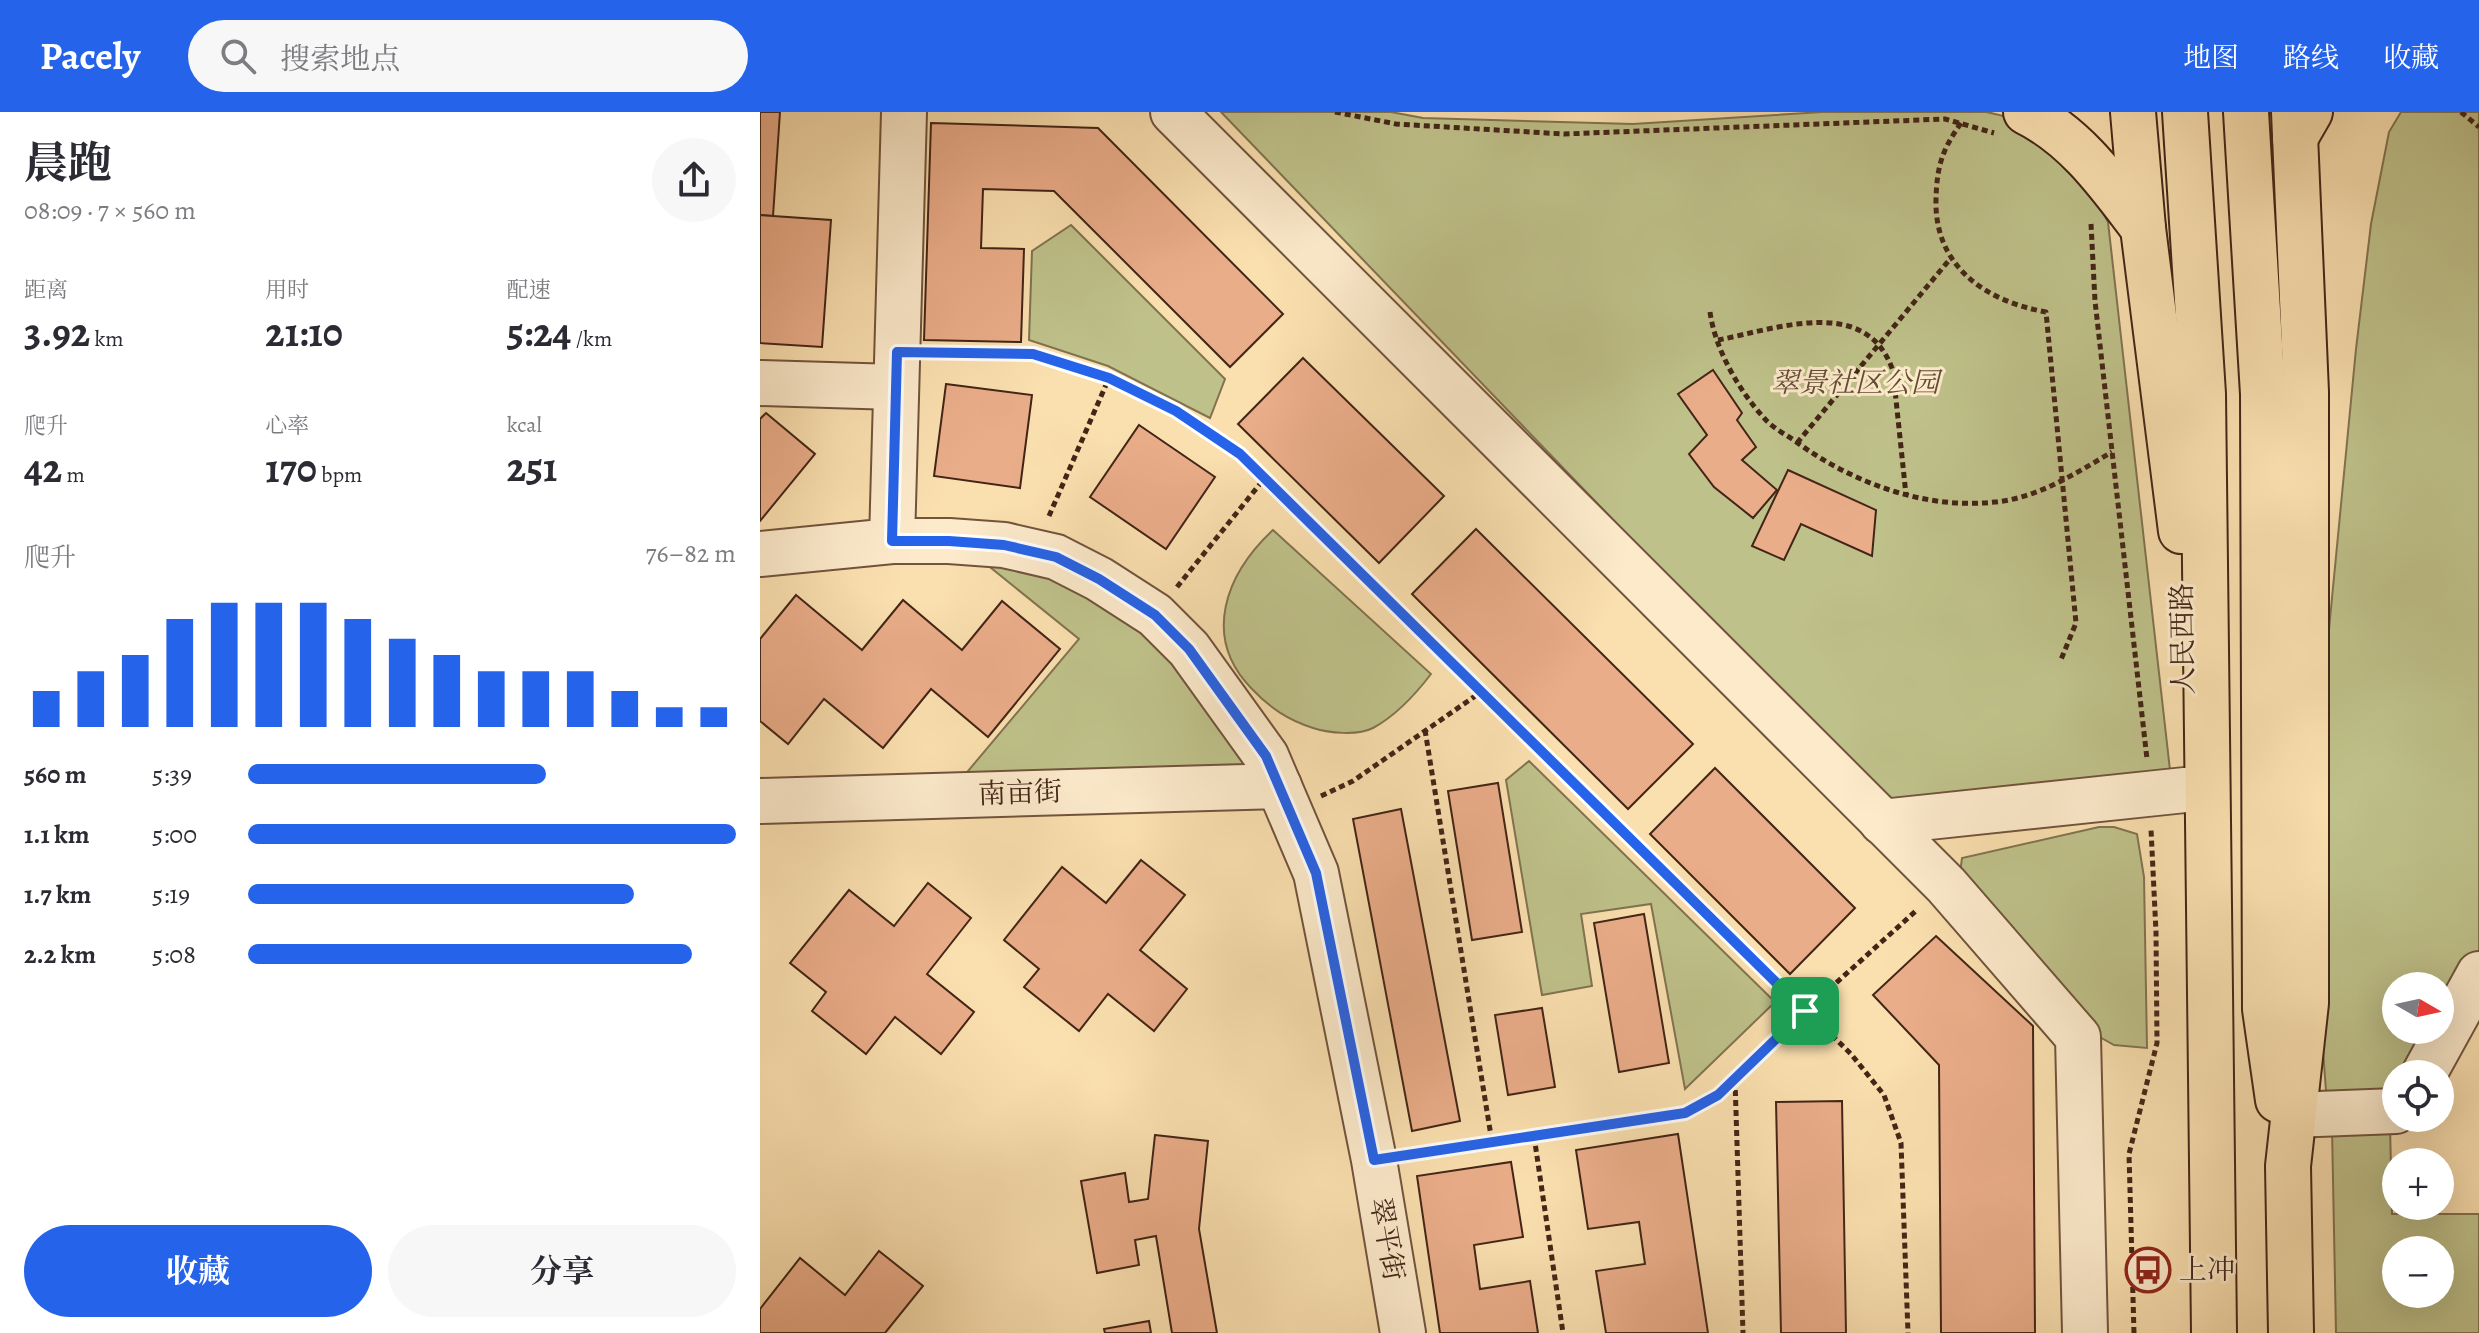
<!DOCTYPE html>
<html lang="zh">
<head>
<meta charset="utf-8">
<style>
  :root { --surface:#fff; --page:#f7f7f7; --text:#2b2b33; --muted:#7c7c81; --accent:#2563eb }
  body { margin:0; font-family:Alegreya,"Noto Serif SC",serif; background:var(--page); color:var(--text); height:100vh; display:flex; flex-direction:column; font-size:30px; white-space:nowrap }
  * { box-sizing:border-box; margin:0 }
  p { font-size:26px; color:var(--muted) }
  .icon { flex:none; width:44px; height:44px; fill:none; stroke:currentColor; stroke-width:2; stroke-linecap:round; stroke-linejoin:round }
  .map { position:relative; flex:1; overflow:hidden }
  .side { display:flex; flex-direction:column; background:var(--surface); width:760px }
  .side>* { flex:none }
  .needle { width:52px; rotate:99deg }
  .buttons { position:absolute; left:1622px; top:860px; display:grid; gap:16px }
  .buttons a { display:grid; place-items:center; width:72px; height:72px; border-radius:50%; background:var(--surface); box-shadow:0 8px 32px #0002; font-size:40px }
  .pin { position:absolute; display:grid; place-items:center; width:68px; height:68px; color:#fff; margin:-34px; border-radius:16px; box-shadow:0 4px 12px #0006 }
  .round { display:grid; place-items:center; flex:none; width:84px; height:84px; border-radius:42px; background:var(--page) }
  .head { display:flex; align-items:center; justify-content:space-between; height:136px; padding:0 24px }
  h1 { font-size:44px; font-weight:700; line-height:60px }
  .stats { display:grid; grid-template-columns:repeat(3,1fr); gap:12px; height:136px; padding:8px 24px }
  .stats div { display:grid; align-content:center }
  .stats b { font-size:40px; font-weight:700 }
  .stats small { font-size:22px; font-weight:400 }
  .stats p { font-size:22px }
  .chart { height:224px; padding:16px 24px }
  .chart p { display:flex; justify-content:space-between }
  .chart svg { width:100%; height:144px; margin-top:8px; stroke:var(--accent); stroke-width:6 }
  .action { display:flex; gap:16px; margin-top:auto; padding:16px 24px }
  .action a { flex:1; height:92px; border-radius:48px; background:var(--accent); color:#fff; font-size:32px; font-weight:700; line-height:92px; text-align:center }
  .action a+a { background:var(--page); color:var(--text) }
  ul { padding:0 24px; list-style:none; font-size:26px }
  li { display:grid; grid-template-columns:128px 96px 1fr; align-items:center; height:60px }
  li i { height:20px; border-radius:10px; background:var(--accent) }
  header { display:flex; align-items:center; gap:48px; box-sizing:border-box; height:112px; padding:0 40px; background:var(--accent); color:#fff }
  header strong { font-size:38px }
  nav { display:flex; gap:44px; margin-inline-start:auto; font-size:28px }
  .search { width:560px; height:72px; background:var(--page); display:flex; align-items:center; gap:20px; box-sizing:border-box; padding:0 28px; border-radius:44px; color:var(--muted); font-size:30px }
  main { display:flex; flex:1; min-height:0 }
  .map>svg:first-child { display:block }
  .green { fill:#bfc18a; stroke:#817350; stroke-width:2; fill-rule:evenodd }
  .building { fill:#eaad89; stroke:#432517; stroke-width:2 }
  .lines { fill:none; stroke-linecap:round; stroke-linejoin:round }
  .minor-casing { stroke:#71543d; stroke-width:48 }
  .major-casing { stroke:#432517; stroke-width:48 }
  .highway-casing { stroke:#432517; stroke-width:48 }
  .path { stroke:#432517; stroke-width:5; stroke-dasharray:6 4; stroke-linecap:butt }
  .minor { stroke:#fceacb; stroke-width:44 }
  .major { stroke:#fadfaf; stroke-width:44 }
  .highway { stroke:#fadfaf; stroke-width:44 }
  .route-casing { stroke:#fff; stroke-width:16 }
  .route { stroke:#2563eb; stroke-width:10 }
  .labels { text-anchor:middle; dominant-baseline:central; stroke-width:6; stroke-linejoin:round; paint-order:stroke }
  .park-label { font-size:28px; font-style:italic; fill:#624c34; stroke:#fceacb }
  .street-label { font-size:28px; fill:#432517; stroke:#fceacb }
  .poi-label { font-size:28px; fill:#432517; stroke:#fceacb; text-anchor:start }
</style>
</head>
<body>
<header>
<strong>Pacely</strong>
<div class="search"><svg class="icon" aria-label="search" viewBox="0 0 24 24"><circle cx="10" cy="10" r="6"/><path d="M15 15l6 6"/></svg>搜索地点</div>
<nav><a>地图</a><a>路线</a><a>收藏</a></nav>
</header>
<main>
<section class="side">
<div class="head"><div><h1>晨跑</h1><p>08:09 · 7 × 560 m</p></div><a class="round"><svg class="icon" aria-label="share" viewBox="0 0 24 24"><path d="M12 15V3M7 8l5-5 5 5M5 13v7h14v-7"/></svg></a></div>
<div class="stats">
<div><p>距离</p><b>3.92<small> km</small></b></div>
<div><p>用时</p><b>21:10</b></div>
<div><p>配速</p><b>5:24<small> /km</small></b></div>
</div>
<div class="stats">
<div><p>爬升</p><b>42<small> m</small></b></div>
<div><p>心率</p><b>170<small> bpm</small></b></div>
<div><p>kcal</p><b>251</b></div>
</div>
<div class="chart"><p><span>爬升</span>76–82 m</p>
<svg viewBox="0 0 160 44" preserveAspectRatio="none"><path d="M5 44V33M15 44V27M25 44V22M35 44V11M45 44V6M55 44V6M65 44V6M75 44V11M85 44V17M95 44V22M105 44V27M115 44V27M125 44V27M135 44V33M145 44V38M155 44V38"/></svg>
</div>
<ul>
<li><b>560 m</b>5:39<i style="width:61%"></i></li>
<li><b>1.1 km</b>5:00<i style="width:100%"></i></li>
<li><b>1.7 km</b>5:19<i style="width:79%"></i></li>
<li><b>2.2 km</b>5:08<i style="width:91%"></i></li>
</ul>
<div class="action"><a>收藏</a><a>分享</a></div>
</section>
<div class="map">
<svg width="1719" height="1221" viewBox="0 0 1719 1221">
  <rect width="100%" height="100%" fill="#fadfaf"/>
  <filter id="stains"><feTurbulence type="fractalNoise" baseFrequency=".0025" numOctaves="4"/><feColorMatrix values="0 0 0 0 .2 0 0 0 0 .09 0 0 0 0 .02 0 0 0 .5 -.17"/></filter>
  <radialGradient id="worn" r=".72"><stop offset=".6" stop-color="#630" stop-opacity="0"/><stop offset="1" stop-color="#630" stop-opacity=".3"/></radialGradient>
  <g class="green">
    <path d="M461,0H631L663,6L873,12L1062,0H1226C1290,11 1319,57 1348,110L1411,667L1133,699Z"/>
    <path d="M1641,0H1719V862L1664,962H1636V996L1566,979L1548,735L1596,237L1611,112L1629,20ZM1636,874H1680V918H1636Z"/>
    <polygon points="311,113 465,267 450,306 348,254 269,228 272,139"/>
    <path d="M513,418L671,562C655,583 637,603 613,616C597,624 569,621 553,616C528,608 510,596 492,577C441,525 466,462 513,418Z"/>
    <polygon points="220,447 265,454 384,512 490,658 203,665 319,527"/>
    <polygon points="769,649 1015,890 925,977 891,792 821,802 832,874 782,883 746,668"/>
    <polygon points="1339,715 1354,715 1377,722 1384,765 1387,936 1354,933 1338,924 1200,761 1202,746"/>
    <path d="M1630,1013L1632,1102H1719V1221H1576L1572,1016ZM1636,1138H1680V1182H1636Z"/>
  </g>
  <g class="building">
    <polygon points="0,0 20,0 13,104 0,103"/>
    <polygon points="171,11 338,16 523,202 470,255 294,79 223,77 221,136 264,137 261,230 164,228"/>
    <polygon points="0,103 71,108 62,235 0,231"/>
    <polygon points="543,246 684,384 619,451 478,312"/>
    <polygon points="953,258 982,301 977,308 996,335 982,348 1017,378 993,406 954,375 929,342 947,323 918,282"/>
    <polygon points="186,272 272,283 260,376 174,364"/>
    <polygon points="6,301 55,342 0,409 0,307"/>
    <polygon points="379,313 455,365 406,437 330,385"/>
    <polygon points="1028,358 1116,398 1112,444 1041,412 1024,448 992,434"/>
    <polygon points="716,417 933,632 868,697 652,482"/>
    <polygon points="36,483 102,538 143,488 202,538 242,489 300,537 228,625 171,577 123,636 64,587 28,632 0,609 0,527"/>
    <polygon points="955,656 1095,796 1030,862 890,722"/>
    <polygon points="738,671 762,820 712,828 688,679"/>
    <polygon points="641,697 700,1009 652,1019 593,707"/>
    <polygon points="381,748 425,783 380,838 427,877 394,919 348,882 319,919 264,875 279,857 244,828 302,755 346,791"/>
    <polygon points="168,771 211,806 167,862 214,900 181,942 135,905 106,942 52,899 66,880 30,851 89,778 134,814"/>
    <polygon points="884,802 909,951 859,960 834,811"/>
    <polygon points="1176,824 1273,914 1275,1221 1181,1221 1179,953 1113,883"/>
    <polygon points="782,896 795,975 748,983 735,903"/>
    <polygon points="1082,989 1086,1221 1021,1221 1016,990"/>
    <polygon points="918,1022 948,1221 846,1221 836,1159 885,1152 879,1110 828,1117 816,1038"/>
    <polygon points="395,1023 448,1029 439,1117 457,1221 412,1221 396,1124 375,1128 379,1153 337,1161 321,1069 365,1061 369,1090 388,1087"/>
    <polygon points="751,1050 763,1125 714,1133 720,1177 770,1169 778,1221 680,1221 657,1064"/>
    <polygon points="119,1139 163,1174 125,1221 0,1221 0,1197 40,1146 85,1183"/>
    <polygon points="389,1209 391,1221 345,1221 344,1217"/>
  </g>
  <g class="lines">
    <g class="minor-casing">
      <g id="minor">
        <polyline points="413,0 1186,773 1318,925 1325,1221"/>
        <polyline points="0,271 136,275"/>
        <polyline points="132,429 189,429 244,433 296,445 339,467 395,503 429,537 506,644 556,761 614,1048 643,1221"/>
        <polyline points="0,442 132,429 144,0"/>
        <polyline points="0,689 519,674"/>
        <polyline points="1122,710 1425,678"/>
        <polyline points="1664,962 1719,862"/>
        <polyline points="1532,1003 1636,999"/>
      </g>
    </g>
    <g class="major-casing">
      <g id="major">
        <polyline points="1373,0 1383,116 1421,419"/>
        <polyline points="1425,0 1443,282 1454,1221"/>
        <polyline points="1486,0 1503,282 1505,897 1518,988"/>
        <polyline points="1531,1221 1528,1054 1546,891 1546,280 1534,0"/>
      </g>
    </g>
    <g class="highway-casing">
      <g id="highway">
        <path d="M1266,0C1317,25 1350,73 1383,116"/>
        <polyline points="1535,26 1550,0"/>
      </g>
    </g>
    <g class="path">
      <polyline points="575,0 636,12 804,22 1185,7 1234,21"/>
      <polyline points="1701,0 1719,15"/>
      <path d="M1201,11C1182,38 1177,54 1176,87C1174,154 1225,189 1286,200L1316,511L1300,550"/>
      <polyline points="1331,112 1335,189 1387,647"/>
      <path d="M950,200C955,237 979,279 1005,307C1013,316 1025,322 1035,329C1091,370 1164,398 1235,390C1278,386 1316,361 1352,340"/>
      <path d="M958,228C1016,217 1107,182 1133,259L1146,383"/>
      <polyline points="174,241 273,242 349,266 416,299 480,342 1091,942 1124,983 1141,1031 1148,1221"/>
      <polyline points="1037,331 1190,147"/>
      <polyline points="289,404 349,266"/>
      <polyline points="417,475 504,367"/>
      <polyline points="665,618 732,1030"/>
      <polyline points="561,684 593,669 721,580"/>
      <polyline points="975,968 983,1221"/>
      <polyline points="774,1024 803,1221"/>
      <polyline points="649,1043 925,1001 958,983 1045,899 1158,797"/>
      <polyline points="1374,1221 1369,1042 1397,931 1396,820 1391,717"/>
    </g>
    <use href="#minor" class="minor"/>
    <use href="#major" class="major"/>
    <use href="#highway" class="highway"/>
  </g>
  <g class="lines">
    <g class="route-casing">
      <polygon id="route" points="137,240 273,242 349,266 416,299 480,342 1045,899 958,983 925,1001 614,1048 556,761 506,644 429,537 395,503 339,467 296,445 244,433 189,429 132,429"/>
    </g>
    <use href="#route" class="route"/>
  </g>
  <defs>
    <g id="bus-ring" transform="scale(2.3)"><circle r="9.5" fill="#fceacb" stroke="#8f2418" stroke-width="1.5"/><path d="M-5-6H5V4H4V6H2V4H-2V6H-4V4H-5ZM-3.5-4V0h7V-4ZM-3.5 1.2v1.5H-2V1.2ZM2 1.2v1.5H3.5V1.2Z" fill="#8f2418"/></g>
  </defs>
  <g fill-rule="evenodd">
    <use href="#bus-ring" x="1388" y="1158"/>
  </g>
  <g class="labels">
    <g class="park-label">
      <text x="1095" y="271">翠景社区公园</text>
    </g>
    <g class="street-label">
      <text transform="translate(1423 527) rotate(-91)">人民西路</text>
      <text transform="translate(260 681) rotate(-2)">南亩街</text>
      <text transform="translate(627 1127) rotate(80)">翠平街</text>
    </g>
    <g class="poi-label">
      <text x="1419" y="1158">上冲</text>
    </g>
  </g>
  <rect width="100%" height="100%" filter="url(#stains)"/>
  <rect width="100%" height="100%" fill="url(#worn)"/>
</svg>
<div class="buttons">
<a><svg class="needle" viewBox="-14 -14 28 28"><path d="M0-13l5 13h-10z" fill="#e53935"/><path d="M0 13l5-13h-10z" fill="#7c7c81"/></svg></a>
<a><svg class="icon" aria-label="locate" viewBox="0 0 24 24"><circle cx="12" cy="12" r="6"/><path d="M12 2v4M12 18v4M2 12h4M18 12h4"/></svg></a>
<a>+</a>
<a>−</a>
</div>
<div class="pin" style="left:1045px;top:899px;background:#1e9e55"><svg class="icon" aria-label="arrive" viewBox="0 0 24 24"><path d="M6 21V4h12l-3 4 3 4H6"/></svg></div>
</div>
</main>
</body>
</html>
